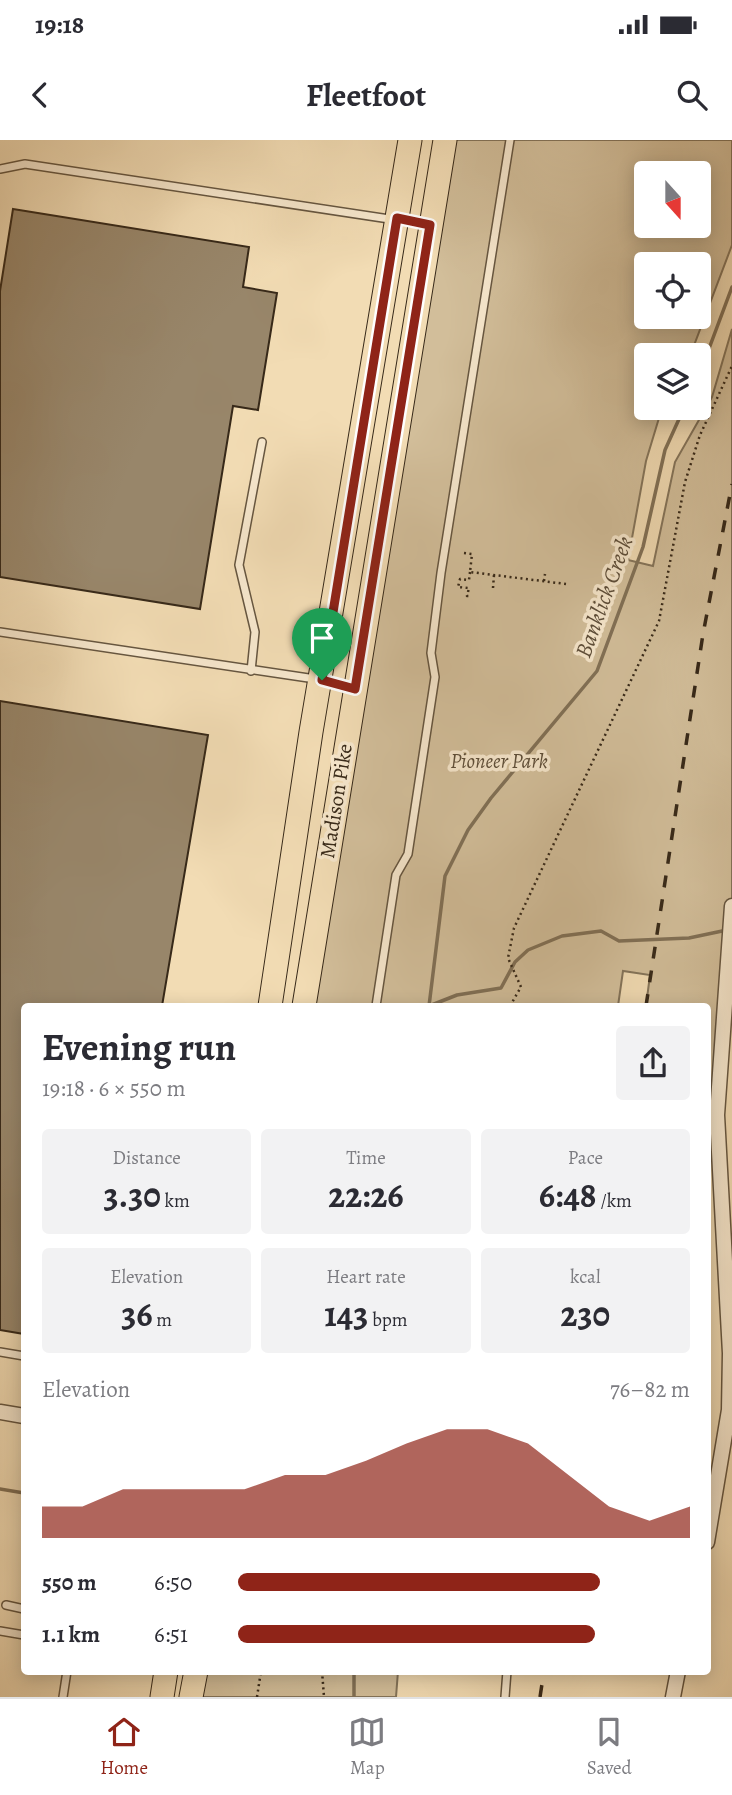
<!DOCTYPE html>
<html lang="en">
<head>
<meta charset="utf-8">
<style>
  :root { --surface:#fff; --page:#f2f2f3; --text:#2b2b33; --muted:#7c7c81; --line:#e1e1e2; --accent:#8f2418 }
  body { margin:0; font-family:Alegreya,serif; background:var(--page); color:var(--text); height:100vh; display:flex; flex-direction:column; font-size:26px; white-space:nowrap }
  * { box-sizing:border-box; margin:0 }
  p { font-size:23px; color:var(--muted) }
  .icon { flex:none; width:38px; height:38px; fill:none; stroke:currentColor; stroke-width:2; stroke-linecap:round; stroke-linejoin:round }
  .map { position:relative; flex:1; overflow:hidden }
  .sheet { position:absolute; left:21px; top:863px; width:690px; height:672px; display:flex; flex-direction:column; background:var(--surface); border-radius:7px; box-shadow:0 4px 18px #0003 }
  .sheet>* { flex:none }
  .needle { width:46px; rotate:159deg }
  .buttons { position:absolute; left:634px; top:21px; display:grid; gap:14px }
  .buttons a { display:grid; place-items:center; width:77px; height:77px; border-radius:7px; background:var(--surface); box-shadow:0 4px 18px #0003; font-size:35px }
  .pin { position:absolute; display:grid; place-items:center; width:60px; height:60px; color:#fff; margin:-72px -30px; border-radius:50% 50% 50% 0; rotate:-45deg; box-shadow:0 0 7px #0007 }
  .pin .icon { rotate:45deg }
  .round { display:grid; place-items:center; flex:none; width:74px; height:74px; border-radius:7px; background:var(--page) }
  .overview { display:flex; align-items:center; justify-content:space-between; height:119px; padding:0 21px }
  h1 { font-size:38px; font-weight:700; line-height:52px }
  .figures { display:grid; grid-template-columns:repeat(3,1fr); gap:10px; height:119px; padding:7px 21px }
  .figures div { display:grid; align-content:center; border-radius:7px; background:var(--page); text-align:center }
  .figures b { font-size:35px; font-weight:700 }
  .figures small { font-size:19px; font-weight:400 }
  .figures p { font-size:19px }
  .chart { height:196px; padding:14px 21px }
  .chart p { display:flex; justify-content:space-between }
  .chart svg { width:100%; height:126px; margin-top:7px; fill:var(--accent); opacity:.7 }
  ul { padding:0 21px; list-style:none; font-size:23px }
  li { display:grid; grid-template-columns:112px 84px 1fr; align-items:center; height:52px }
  li i { height:18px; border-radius:9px; background:var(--accent) }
  .status { display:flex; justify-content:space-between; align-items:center; height:49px; padding:0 35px; background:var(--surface); direction:ltr }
  .status svg { height:19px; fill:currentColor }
  header { display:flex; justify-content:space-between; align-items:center; height:91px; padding:0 21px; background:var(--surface); font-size:32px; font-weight:700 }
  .tab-bar { display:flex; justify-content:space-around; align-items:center; height:98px; border-top:2px solid var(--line); background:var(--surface); font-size:19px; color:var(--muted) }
  .tab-bar a { display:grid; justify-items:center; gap:4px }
  .tab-bar .active { color:var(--accent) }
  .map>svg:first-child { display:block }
  .green { fill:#d2be9a; stroke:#84745a; stroke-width:2; fill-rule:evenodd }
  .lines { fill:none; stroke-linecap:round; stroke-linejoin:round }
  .stream { stroke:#817056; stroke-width:3.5 }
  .building { fill:#98866a; stroke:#372919; stroke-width:2 }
  .lane-casing { stroke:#665640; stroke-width:10 }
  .street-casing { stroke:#665640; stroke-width:17 }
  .primary-casing { stroke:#372919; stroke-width:25 }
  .path { stroke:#372919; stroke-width:2.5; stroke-dasharray:2 3.5; stroke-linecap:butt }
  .lane { stroke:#f7e8ce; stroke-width:7 }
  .street { stroke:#f7e8ce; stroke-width:14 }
  .primary { stroke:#f2dcb4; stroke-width:23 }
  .rail { stroke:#372919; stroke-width:3.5; stroke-dasharray:12 12; stroke-linecap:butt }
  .route-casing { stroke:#fff; stroke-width:14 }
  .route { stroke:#8f2418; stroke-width:9 }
  .labels { text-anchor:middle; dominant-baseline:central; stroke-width:7; stroke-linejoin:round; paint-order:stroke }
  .park-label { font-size:21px; font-style:italic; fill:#5e4e39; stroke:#f7e8ce }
  .street-label { font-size:21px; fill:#372919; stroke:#f7e8ce }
  .water-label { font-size:23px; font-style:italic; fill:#5c4c38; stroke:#f7e8ce }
</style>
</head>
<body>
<div class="status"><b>19:18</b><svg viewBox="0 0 49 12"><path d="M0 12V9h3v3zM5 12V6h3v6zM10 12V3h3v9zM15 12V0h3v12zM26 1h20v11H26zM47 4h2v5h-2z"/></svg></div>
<header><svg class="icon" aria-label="back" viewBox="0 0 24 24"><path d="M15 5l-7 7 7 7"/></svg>Fleetfoot<svg class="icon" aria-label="search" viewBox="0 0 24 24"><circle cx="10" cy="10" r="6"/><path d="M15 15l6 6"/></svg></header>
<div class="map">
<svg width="732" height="1557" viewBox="0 0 732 1557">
  <rect width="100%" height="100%" fill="#f2dcb4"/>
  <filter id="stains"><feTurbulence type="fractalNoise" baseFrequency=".00286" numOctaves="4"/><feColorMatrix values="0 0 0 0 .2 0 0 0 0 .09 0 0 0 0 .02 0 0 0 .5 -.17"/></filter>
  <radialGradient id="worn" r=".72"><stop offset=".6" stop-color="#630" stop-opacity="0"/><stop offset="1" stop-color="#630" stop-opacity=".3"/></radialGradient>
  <g class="green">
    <path d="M445,0H732V105L693,208L689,215H646V268H662L646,321L628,420L653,426L675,322L712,257L732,189V795L719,1014L707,1019V866H646L650,835L623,831L618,866H304ZM646,33H698V86H646ZM646,124H698V177H646Z"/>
    <polygon points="196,1531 398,1531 396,1557 191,1557"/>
  </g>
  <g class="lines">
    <g class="stream">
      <polyline points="698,238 732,147"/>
      <polyline points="429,866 445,736 468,690 491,658 597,531 643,407 665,310 684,268"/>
      <polyline points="429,866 457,855 501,848 515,822 528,810 562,796 601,791 619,801 689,798 727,790"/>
      <polyline points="0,1349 24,1353"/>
      <polyline points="354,1531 354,1557"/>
    </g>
  </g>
  <g class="building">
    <polygon points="13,69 249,107 243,147 277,153 258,270 233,266 200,469 0,437 0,151"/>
    <polygon points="0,561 208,595 162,866 24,866 24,1194 0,1190"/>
  </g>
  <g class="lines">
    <g class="lane-casing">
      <g id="lane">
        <polyline points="0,29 25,24 429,85"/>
        <polyline points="0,492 322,540 352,548"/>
        <polyline points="251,531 255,492 239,425 262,302"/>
        <polyline points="376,866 396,735 408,714 435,537 431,513 441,433 510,0"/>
        <polyline points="0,1212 24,1216"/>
        <polyline points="6,1465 24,1469"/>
        <polyline points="0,1491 24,1495"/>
        <polyline points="63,1557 67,1531"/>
        <polyline points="505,1557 507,1531"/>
      </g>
    </g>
    <g class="street-casing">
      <g id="street">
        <polyline points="0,1272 24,1276"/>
        <polyline points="707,1402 729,1270 730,1213 717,975 732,766"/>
        <polyline points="673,1557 678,1531"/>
      </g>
    </g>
    <g class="primary-casing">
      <g id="primary">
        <polyline points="270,866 311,592 410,0"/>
        <polyline points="304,866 445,0"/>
        <polyline points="162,1557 166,1531"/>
        <polyline points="191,1557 196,1531"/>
      </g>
    </g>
    <g class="path">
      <polyline points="464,413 472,414 470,432 566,444"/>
      <polyline points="470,432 469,440 460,439 458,447 469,448 467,456 471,456"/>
      <polyline points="544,441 545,434"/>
      <polyline points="493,448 494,435"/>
      <polyline points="510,866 521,847 508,818 514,788 659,481 685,342 700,295 732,226"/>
      <polyline points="322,1531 324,1557"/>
      <polyline points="257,1557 261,1531"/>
    </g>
    <use href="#lane" class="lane"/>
    <use href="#street" class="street"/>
    <use href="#primary" class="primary"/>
    <g class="rail">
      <polyline points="646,866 703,494 732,344"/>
      <polyline points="540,1557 544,1531"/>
    </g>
  </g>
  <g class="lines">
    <g class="route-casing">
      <polygon id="route" points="397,78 430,85 355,549 322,540"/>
    </g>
    <use href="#route" class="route"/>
  </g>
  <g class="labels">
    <g class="park-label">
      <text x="499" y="621">Pioneer Park</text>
    </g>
    <g class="street-label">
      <text transform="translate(336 661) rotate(-81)">Madison Pike</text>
    </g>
    <g class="water-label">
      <text transform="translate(604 457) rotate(-70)">Banklick Creek</text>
    </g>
  </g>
  <rect width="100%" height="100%" filter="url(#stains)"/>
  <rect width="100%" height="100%" fill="url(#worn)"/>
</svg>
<div class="buttons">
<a><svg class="needle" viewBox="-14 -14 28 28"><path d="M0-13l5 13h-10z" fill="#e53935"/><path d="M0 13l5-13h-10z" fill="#7c7c81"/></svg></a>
<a><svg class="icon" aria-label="locate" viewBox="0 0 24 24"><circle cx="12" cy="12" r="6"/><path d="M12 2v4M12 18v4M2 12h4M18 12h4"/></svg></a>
<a><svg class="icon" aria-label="layers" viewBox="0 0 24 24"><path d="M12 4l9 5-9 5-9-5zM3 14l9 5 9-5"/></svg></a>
</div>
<div class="pin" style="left:322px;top:540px;background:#1e9e55"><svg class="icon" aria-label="arrive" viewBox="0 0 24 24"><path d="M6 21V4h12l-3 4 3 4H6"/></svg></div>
<section class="sheet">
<div class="overview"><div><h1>Evening run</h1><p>19:18 · 6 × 550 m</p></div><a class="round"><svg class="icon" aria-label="share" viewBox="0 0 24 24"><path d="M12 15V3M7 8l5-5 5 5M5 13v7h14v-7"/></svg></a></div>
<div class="figures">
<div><p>Distance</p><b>3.30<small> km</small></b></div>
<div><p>Time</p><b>22:26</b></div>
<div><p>Pace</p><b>6:48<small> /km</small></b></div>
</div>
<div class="figures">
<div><p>Elevation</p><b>36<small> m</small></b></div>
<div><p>Heart rate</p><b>143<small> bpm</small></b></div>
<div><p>kcal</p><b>230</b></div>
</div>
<div class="chart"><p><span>Elevation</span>76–82 m</p>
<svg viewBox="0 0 160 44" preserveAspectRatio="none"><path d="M0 44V33L10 33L20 27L30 27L40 27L50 27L60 22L70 22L80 17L90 11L100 6L110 6L120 11L130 22L140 33L150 38L160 33V44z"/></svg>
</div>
<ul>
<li><b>550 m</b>6:50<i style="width:80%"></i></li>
<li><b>1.1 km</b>6:51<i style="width:79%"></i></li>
</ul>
</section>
</div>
<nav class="tab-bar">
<a class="active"><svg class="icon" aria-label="home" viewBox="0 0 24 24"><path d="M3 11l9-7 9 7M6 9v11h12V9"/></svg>Home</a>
<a><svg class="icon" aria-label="map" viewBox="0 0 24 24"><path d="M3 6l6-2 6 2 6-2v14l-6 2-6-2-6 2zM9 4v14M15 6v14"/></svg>Map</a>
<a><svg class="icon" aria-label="saved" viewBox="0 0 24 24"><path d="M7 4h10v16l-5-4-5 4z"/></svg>Saved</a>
</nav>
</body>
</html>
